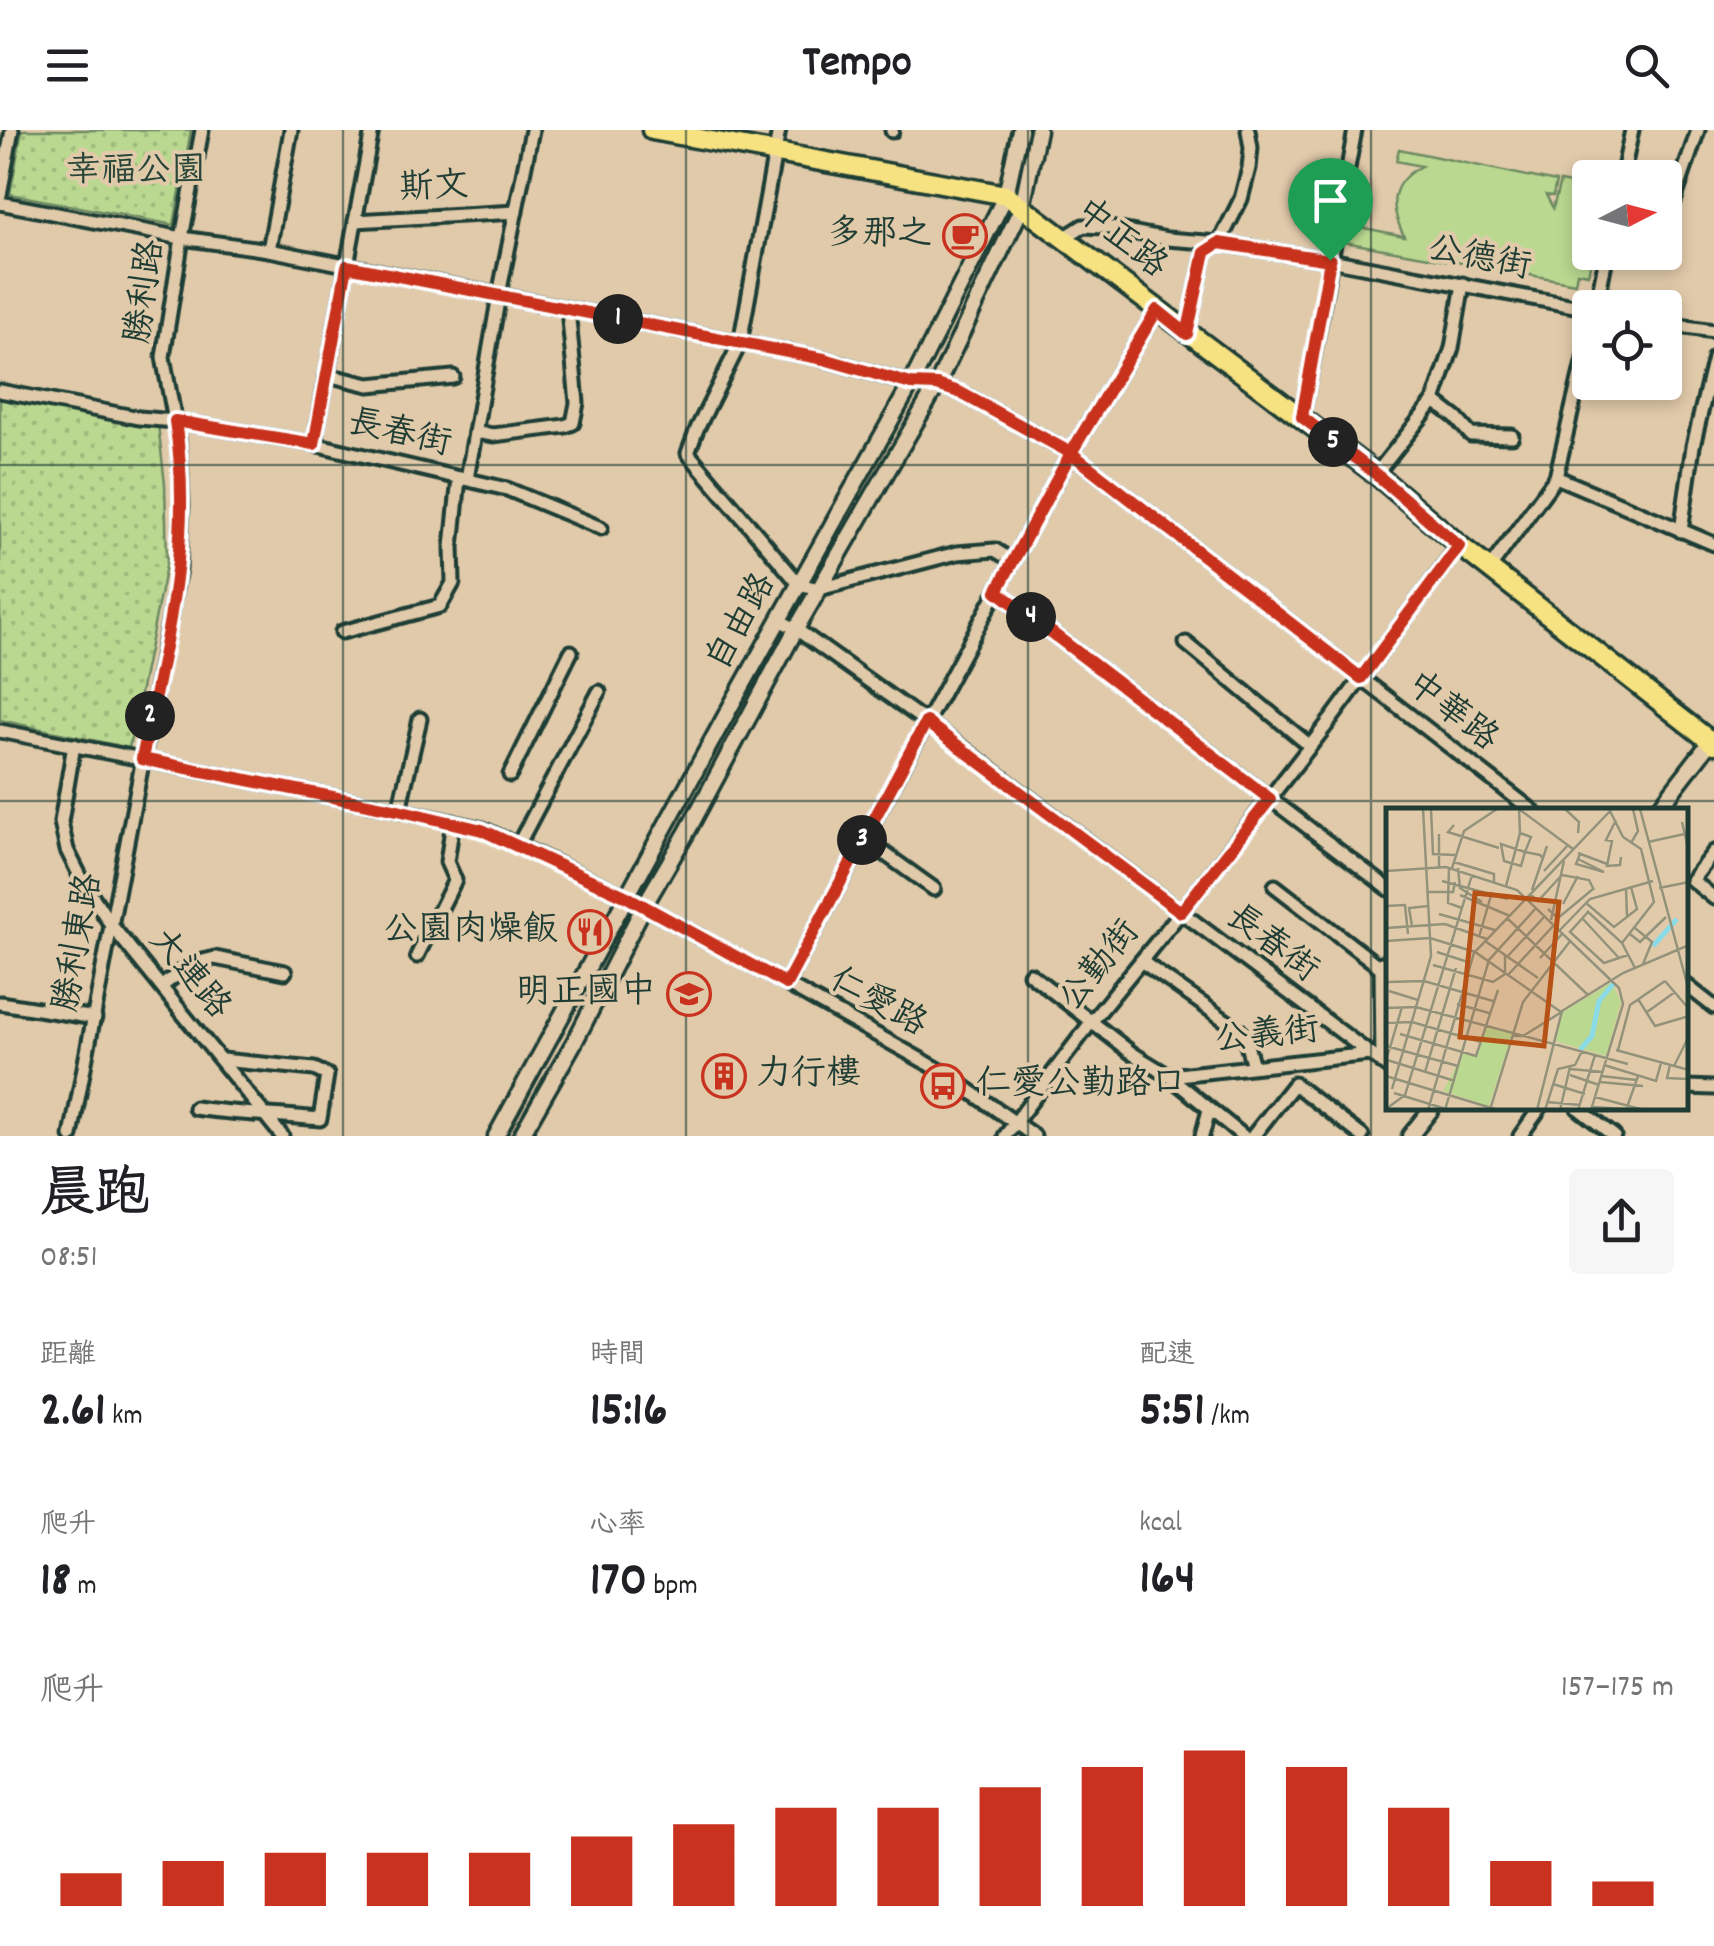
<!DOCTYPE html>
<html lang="zh-TW">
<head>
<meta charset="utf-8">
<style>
  :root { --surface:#fff; --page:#f6f6f6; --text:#202124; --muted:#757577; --accent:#c8321e }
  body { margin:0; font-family:Dekko,"LXGW WenKai TC",sans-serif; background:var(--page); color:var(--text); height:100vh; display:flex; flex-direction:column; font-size:38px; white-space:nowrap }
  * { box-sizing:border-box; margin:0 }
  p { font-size:32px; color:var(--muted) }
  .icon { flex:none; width:55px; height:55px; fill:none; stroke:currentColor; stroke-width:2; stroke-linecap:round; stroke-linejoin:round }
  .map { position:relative; height:1006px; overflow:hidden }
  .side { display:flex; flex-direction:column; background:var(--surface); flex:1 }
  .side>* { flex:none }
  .needle { width:65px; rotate:84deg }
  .fabs { position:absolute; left:1572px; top:30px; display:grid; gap:20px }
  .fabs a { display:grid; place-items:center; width:110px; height:110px; border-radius:10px; background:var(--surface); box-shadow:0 5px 15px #0003; font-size:50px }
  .pin { position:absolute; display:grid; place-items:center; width:85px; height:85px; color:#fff; margin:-102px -42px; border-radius:50% 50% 50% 0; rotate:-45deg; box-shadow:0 0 10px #0007 }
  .pin .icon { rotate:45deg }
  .km { position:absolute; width:50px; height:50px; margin:-25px; border-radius:50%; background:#222; color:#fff; font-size:28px; line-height:50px; text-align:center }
  .round { display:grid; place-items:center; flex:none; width:105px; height:105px; border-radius:10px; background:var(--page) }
  .overview { display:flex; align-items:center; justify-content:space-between; height:170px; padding:0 40px }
  h1 { font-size:55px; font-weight:700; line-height:75px }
  .stats { display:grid; grid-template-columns:repeat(3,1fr); gap:15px; height:170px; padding:10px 40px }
  .stats div { display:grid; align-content:center }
  .stats b { font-size:50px; font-weight:700 }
  .stats small { font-size:28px; font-weight:400 }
  .stats p { font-size:28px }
  .chart { height:280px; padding:20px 40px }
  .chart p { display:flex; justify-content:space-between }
  .chart svg { width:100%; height:180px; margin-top:10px; stroke:var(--accent); stroke-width:6 }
  header { display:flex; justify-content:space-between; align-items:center; height:130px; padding:0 40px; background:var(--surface); font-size:45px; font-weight:700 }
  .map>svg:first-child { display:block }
  .grass { fill:#bad890; stroke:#6c8a62; stroke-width:2.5 }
  .park { fill:url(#park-dots); stroke:#6c8a62; stroke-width:2.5 }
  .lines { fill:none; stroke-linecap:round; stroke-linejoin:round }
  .minor-casing { stroke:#1f3d34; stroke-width:19 }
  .tertiary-casing { stroke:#1f3d34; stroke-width:21 }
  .primary-casing { stroke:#1f3d34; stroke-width:25 }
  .minor { stroke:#e1caaa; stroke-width:11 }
  .tertiary { stroke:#e1caaa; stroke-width:14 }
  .primary { stroke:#f7e281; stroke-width:18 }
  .route-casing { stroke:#fff; stroke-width:20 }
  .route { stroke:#c8321e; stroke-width:12 }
  .grid { fill:none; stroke:#1f3d34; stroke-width:2.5; stroke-opacity:0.55 }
  .labels { text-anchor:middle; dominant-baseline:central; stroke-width:8; stroke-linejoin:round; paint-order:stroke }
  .park-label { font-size:35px; fill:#274539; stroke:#e1caaa }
  .street-label { font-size:35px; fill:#1f3d34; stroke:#e1caaa }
  .poi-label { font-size:35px; fill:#1f3d34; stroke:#e1caaa; text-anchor:end }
  .inset-river { fill:none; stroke:#8bdbe6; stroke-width:5 }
  .inset-road { fill:none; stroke:#93927b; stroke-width:2.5 }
  .view { fill:#b65216; fill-opacity:0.15; stroke:#b65216; stroke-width:5 }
  .inset-edge { fill:none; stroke:#1f3d34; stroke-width:5 }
</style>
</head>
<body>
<header><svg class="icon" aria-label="menu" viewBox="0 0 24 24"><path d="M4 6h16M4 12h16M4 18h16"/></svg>Tempo<svg class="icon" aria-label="search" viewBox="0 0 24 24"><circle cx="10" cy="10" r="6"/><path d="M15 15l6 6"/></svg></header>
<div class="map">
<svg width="1714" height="1006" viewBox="0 0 1714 1006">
  <defs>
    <pattern id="park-dots" width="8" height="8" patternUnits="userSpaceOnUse" patternTransform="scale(2.5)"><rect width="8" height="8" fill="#bad890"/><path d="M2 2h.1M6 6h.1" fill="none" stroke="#9fba7d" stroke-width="1.8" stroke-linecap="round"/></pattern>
  </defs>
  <rect width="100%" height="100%" fill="#e1caaa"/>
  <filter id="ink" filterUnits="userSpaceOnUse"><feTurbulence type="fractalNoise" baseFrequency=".01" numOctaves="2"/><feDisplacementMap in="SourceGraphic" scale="20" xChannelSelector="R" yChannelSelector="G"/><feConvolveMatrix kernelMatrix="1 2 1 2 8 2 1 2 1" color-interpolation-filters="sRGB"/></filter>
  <g filter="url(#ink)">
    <path class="grass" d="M1399,19L1556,52L1553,66L1546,65L1553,78L1560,52L1590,58V122L1593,123L1588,144L1577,142L1575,153L1344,112L1349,95L1404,106C1389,76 1389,53 1421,36L1396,31Z"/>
    <g class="park">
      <polygon points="22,0 191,0 174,95 10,64"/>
      <polygon points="0,266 158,294 165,354 167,431 129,618 0,590"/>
    </g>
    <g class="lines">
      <g class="minor-casing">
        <g id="minor">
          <polyline points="779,0 740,213 697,299 688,323 799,454 819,459 957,423 995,420 1013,431"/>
          <polyline points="892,1 892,0"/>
          <polyline points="1622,48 1632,0"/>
          <polyline points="0,65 12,0"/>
          <polyline points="0,73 182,108 269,120 824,229 911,254 937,255 959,262 1071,323 1533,681"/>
          <polyline points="355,91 516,82"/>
          <polyline points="1665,98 1698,0"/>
          <polyline points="1064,108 1083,96 1105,97 1167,109 1219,113 1330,130 1590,179"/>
          <polyline points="269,120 291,0"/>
          <polyline points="1596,178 1607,122"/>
          <polyline points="1665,194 1714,201"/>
          <polyline points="1187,204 1205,122 1219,113 1241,69 1249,38 1251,18 1248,0"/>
          <polyline points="327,245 369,255 453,247"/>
          <polyline points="0,261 139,288 175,291 314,314 507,359 601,398"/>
          <polyline points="1434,271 1456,288 1471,305 1512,306"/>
          <polyline points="1302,287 1355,0"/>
          <polyline points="475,302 493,305 565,296 573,293 577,273 568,179"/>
          <polyline points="314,314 372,0"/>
          <polyline points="1376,344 1434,271 1452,218 1463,154"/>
          <polyline points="1556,347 1714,414"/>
          <polyline points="467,349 499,165 532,0"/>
          <polyline points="1681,401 1693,316 1714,228"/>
          <polyline points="1489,439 1556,347 1590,203"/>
          <polyline points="997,461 1389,759"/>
          <polyline points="779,490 796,499 968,622 1389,938"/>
          <polyline points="342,502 440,476 453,453 452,417 459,348"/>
          <polyline points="1186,513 1310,616"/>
          <polyline points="0,601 399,680 483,699 627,767 786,854 943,942 1034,1006"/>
          <polyline points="74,615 61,692 67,720 82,750 111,795 282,1006"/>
          <polyline points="510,645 571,522"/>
          <polyline points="399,680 420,589"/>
          <polyline points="863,708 934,759"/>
          <polyline points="518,715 599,562"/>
          <polyline points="1714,722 1692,750 1714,768"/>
          <polyline points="1275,756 1381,838"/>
          <polyline points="417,826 455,750 447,732 453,692"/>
          <polyline points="1141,831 1239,900 1245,908 1253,936"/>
          <polyline points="1381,833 1382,933"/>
          <polyline points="1030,844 1133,924 1169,946 1243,1006"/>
          <polyline points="786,854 1071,323 1157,180"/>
          <polyline points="1686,855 1714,877"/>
          <polyline points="162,856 191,834 215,828 285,842"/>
          <polyline points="0,873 95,888"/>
          <polyline points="1169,946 1370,924"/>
          <polyline points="1686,957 1714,958"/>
          <path d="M195,978C237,984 279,985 320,989L327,945L314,939L222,930"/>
          <polyline points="1578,978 1614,1006"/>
          <polyline points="71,1006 179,439 182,375 181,344 178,307 163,227 182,108 202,0"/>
          <polyline points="1005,1006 1092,891 1181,782 1332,588 1459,415"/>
          <polyline points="1202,1006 1209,980"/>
          <polyline points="1253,1006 1294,954 1362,1006"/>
          <polyline points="1520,1006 1540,978"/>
        </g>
      </g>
      <g class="tertiary-casing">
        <g id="tertiary">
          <polyline points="1657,681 1714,607"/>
          <polyline points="496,1006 732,574 911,254 1006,65 1020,0"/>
          <polyline points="521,1006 576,909 644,776 687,702 796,499 937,255 1022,77 1038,0"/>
          <polyline points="1410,1006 1432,978"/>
        </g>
      </g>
      <g class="primary-casing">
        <polyline id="primary" points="652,0 1006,65 1376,344 1459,415 1714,614"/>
      </g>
      <use href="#minor" class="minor"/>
      <use href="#tertiary" class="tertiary"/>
      <use href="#primary" class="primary"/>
    </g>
  </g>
  <g class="lines" filter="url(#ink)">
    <g class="route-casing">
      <path id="route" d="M1330,130L1219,113L1205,122L1187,204L1157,180L1071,323L959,262L937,255L911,254L824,229L347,136L314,314L175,291C194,411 165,513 142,629L398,680L482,700L627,767L786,854L926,592L1181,782L1270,669L997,461L1071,323L1361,548L1459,416L1376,344L1302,287L1330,130"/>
    </g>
    <use href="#route" class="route"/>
  </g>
  <path class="grid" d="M343,0V1006M686,0V1006M1028,0V1006M1371,0V1006M0,335H1714M0,671H1714"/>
  <defs>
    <g id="cafe-ring" transform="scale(2.25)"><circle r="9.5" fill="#e1caaa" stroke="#c8321e" stroke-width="1.5"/><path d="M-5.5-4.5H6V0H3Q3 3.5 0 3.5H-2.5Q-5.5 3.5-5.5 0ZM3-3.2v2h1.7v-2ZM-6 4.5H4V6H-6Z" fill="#c8321e"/></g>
    <g id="restaurant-ring" transform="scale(2.25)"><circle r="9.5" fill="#e1caaa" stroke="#c8321e" stroke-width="1.5"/><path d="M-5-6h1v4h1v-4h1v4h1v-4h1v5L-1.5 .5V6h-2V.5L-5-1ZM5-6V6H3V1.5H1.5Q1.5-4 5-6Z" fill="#c8321e"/></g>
    <g id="school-ring" transform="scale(2.25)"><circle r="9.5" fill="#e1caaa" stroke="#c8321e" stroke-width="1.5"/><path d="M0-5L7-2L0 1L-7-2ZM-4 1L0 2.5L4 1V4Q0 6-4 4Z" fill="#c8321e"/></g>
    <g id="building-ring" transform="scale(2.25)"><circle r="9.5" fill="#e1caaa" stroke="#c8321e" stroke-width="1.5"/><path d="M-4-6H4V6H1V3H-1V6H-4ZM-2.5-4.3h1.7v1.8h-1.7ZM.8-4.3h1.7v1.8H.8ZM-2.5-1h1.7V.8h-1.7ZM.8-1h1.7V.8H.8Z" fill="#c8321e"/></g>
    <g id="bus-ring" transform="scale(2.25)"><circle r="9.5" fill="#e1caaa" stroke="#c8321e" stroke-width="1.5"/><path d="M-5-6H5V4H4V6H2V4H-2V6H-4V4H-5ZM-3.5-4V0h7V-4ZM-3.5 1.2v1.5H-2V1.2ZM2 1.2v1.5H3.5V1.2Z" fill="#c8321e"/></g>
  </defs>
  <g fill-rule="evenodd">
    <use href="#cafe-ring" x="965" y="106"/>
    <use href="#restaurant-ring" x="590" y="802"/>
    <use href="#school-ring" x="689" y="864"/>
    <use href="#building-ring" x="724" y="946"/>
    <use href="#bus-ring" x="943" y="956"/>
  </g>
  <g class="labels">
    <g class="park-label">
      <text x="136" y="43">幸福公園</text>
    </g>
    <g class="street-label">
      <text transform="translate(434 59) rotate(-3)">斯文</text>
      <text transform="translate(1120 110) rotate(38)">中正路</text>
      <text transform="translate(1479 130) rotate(11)">公德街</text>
      <text transform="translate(147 162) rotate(-82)">勝利路</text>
      <text transform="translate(399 305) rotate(13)">長春街</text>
      <text transform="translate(743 493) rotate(-61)">自由路</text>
      <text transform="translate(1451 583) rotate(38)">中華路</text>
      <text transform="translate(80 813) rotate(-80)">勝利東路</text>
      <text transform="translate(1271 815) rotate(37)">長春街</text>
      <text transform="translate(1101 837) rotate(-51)">公勤街</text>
      <text transform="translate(188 845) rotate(50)">大連路</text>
      <text transform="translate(877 874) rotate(29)">仁愛路</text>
      <text transform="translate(1267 907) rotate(-6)">公義街</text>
    </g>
    <g class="poi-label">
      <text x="932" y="106">多那之</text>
      <text x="558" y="802">公園肉燥飯</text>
      <text x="656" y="864">明正國中</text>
      <text x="756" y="946" text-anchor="start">力行樓</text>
      <text x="976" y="956" text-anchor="start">仁愛公勤路口</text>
    </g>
  </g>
  <g transform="translate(1386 678)">
    <rect width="302" height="302" fill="#e1caaa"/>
    <path d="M226,174L235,194L220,248L169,233L176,205ZM100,218L127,223L103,298L57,283L77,245L89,248Z" fill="#bad890"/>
    <path class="inset-river" d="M267,138L291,111M194,242L206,228L213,193L228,175"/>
    <path class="inset-road" d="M45,1L47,46L69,47M133,1L187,41M179,1L193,14L192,25M254,1L303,183M224,3L237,29L255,41L268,94L236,135M230,12L220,32L226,33L221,58L234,57L235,49M296,14L303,44M68,17L62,24L113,40M134,25L145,29L139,44L135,58L118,53L115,36L139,44L154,47L157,50M53,26V59M262,34L303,25M245,35L252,23L247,1M192,45L221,56M192,51L218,64L190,56L194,46M68,54L108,66V74M63,59L62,95L76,100M66,60L78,23L111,1M72,60L74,80L96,94M0,63L60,59L131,82L233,180L237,196L205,302M158,63L182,37M176,67L203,72L208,82M56,73L122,91M120,78L134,25L133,1M273,80L303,74M146,82L161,38M41,84H67L69,74M144,86L152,93L175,68M74,87L124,108M200,95L228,119L241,109L240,81M177,96L192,68M0,98L19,97L22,126M162,101L172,110L207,81M201,103L236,135L249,160M202,104L184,124L218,155L242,147M53,106L109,122M241,109L251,101L245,79M121,110L202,187M196,110L233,150M165,112L178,53M26,118L23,100L42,98M0,120L59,116L101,131M249,120L266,134L257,156M174,122L204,91L267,73M244,126L254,134L280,109M93,129L106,84M0,133L44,130L89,144L175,204M99,133L152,170M0,136V186M51,144L82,154M121,149L159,108M154,150L177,125M47,157L107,174L119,166V147M122,167L168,117M279,173L303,201M2,174L38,173L107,193M3,183L32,192M252,191L269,218L303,208M71,196L103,205M0,200L30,199L45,148L37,1M261,204L289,184M0,215L26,214L95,234M14,226L90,248L112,182M126,228H137L174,205M0,238L72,258M230,242L303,262M232,242L244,197L279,173M1,252L69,273M0,253L16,199M218,257L270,273L275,255M284,257L281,270L302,271M288,258L302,230M184,261L217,264M39,264L70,160M184,267L213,277M0,268L112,302M215,268L251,272M214,274L257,278M167,276L199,286M6,281L30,199L242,256M8,285L60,301M209,289L258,302M161,294L194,297M206,299L240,301M0,301L19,287L86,67M42,302L88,145L226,1M59,302L103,152L150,100M104,302L137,194L185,132M151,302L176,203L237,165L303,137M159,302L172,261L189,257L196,243M174,302L184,259M192,302L209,247M240,302L252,268"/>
    <path class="view" d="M89,85L173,94L158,238L74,229Z"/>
    <rect width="302" height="302" class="inset-edge"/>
  </g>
</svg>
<div class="fabs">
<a><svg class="needle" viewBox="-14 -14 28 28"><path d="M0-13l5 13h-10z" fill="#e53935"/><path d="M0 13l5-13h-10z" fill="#757577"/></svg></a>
<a><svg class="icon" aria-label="locate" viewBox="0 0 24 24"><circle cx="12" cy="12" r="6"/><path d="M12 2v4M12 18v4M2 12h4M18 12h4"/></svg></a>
</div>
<div class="pin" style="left:1330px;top:130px;background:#1e9e55"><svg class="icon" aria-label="arrive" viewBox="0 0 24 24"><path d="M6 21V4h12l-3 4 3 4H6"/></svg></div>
<b class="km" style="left:618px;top:189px">1</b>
<b class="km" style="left:150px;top:586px">2</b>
<b class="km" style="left:862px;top:710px">3</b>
<b class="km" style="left:1031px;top:487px">4</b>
<b class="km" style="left:1333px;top:312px">5</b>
</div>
<section class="side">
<div class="overview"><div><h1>晨跑</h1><p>08:51</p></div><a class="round"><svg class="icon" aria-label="share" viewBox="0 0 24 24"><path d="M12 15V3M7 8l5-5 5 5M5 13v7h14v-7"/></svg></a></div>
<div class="stats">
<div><p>距離</p><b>2.61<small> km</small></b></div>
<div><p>時間</p><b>15:16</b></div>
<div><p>配速</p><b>5:51<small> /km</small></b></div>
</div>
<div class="stats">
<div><p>爬升</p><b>18<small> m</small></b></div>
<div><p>心率</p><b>170<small> bpm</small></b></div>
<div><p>kcal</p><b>164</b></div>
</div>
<div class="chart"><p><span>爬升</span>157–175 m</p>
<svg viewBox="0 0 160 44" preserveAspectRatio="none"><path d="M5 44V36M15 44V33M25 44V31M35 44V31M45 44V31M55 44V27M65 44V24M75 44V20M85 44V20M95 44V15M105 44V10M115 44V6M125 44V10M135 44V20M145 44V33M155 44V38"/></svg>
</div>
</section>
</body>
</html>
